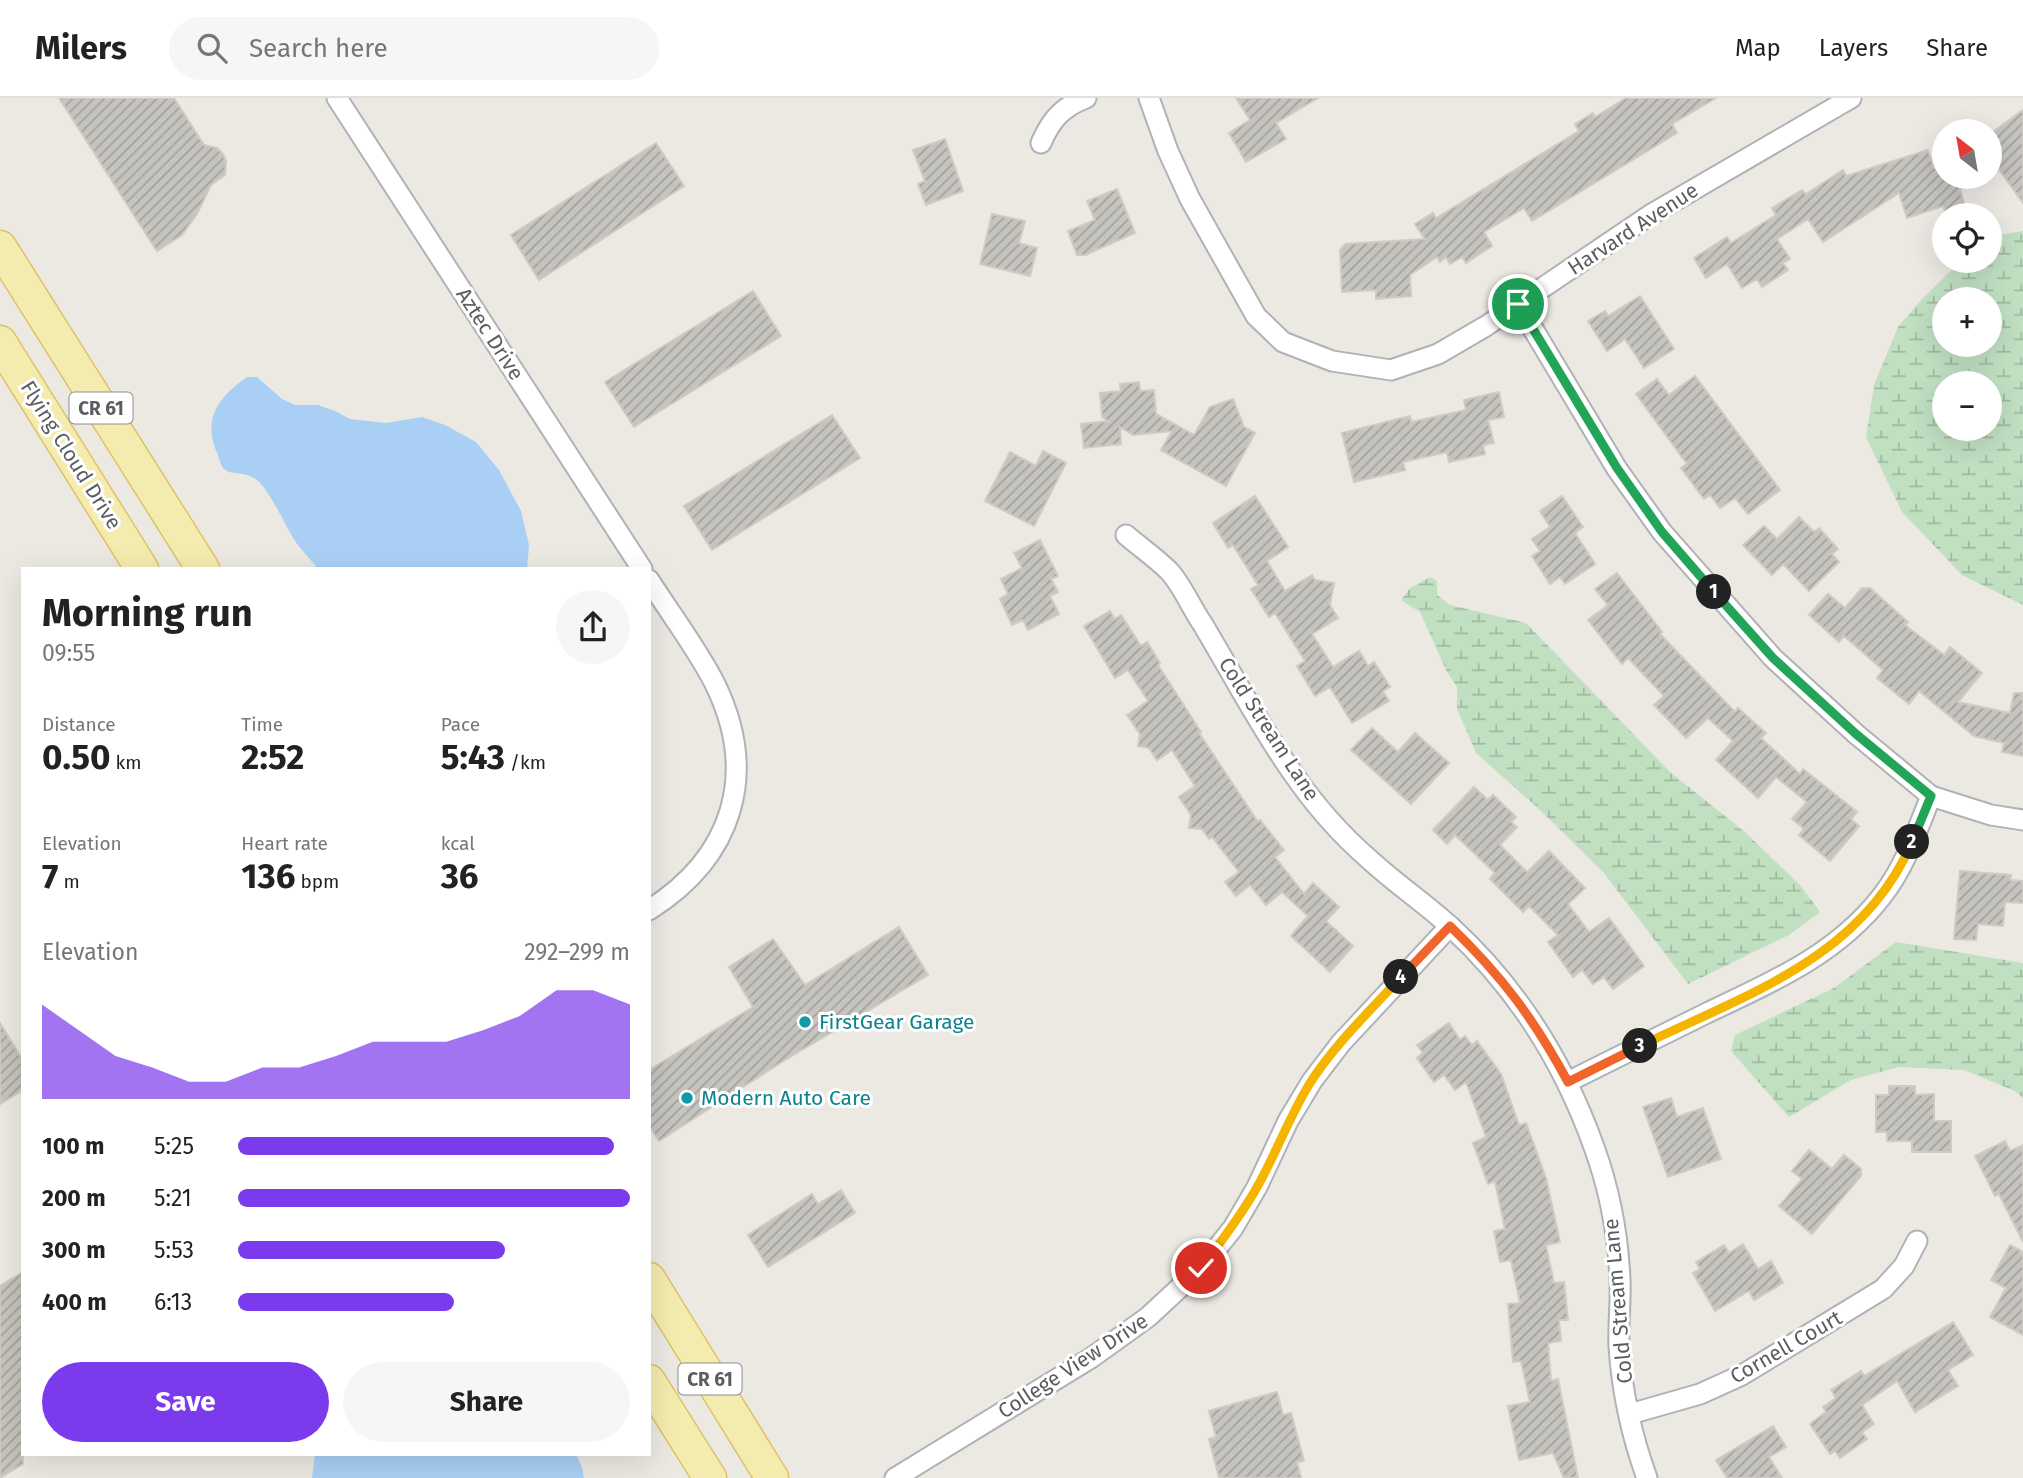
<!DOCTYPE html>
<html lang="en">
<head>
<meta charset="utf-8">
<style>
  :root { --surface:#fff; --page:#f6f6f6; --text:#222; --muted:#767676; --line:#e0e0e0; --accent:#7c3aed }
  body { margin:0; font-family:"Fira Sans",sans-serif; background:var(--page); color:var(--text); height:100vh; display:flex; flex-direction:column; font-size:26px; white-space:nowrap }
  * { box-sizing:border-box; margin:0 }
  p { font-size:23px; color:var(--muted) }
  .icon { flex:none; width:38px; height:38px; fill:none; stroke:currentColor; stroke-width:2; stroke-linecap:round; stroke-linejoin:round }
  .map { position:relative; flex:1; overflow:hidden }
  .sheet { position:absolute; left:21px; top:469px; width:630px; height:889px; display:flex; flex-direction:column; background:var(--surface); border-radius:0px; box-shadow:0 7px 28px #0002 }
  .sheet>* { flex:none }
  .needle { width:46px; rotate:329deg }
  .tools { position:absolute; left:1932px; top:21px; display:grid; gap:14px }
  .tools a { display:grid; place-items:center; width:70px; height:70px; border-radius:50%; background:var(--surface); box-shadow:0 7px 28px #0002; font-size:35px }
  .pin { position:absolute; display:grid; place-items:center; width:60px; height:60px; color:#fff; margin:-30px; border:4px solid #fff; border-radius:50%; box-shadow:0 2px 7px #0007 }
  .km { position:absolute; width:35px; height:35px; margin:-18px; border-radius:50%; background:#222; color:#fff; font-size:19px; line-height:35px; text-align:center }
  .round { display:grid; place-items:center; flex:none; width:74px; height:74px; border-radius:37px; background:var(--page) }
  .headline { display:flex; align-items:center; justify-content:space-between; height:119px; padding:0 21px }
  h1 { font-size:38px; font-weight:700; line-height:52px }
  .figures { display:grid; grid-template-columns:repeat(3,1fr); gap:10px; height:119px; padding:7px 21px }
  .figures div { display:grid; align-content:center }
  .figures b { font-size:35px; font-weight:700 }
  .figures small { font-size:19px; font-weight:400 }
  .figures p { font-size:19px }
  .chart { height:196px; padding:14px 21px }
  .chart p { display:flex; justify-content:space-between }
  .chart svg { width:100%; height:126px; margin-top:7px; fill:var(--accent); opacity:.7 }
  .action { display:flex; gap:14px; margin-top:auto; padding:14px 21px }
  .action a { flex:1; height:80px; border-radius:42px; background:var(--accent); color:#fff; font-size:28px; font-weight:700; line-height:80px; text-align:center }
  .action a+a { background:var(--page); color:var(--text) }
  ul { padding:0 21px; list-style:none; font-size:23px }
  li { display:grid; grid-template-columns:112px 84px 1fr; align-items:center; height:52px }
  li i { height:18px; border-radius:9px; background:var(--accent) }
  header { display:flex; align-items:center; gap:42px; box-sizing:border-box; height:98px; padding:0 35px; background:var(--surface); border-bottom:2px solid var(--line) }
  header strong { font-size:33px }
  nav { display:flex; gap:38px; margin-inline-start:auto; font-size:24px }
  .search { width:490px; height:63px; background:var(--page); display:flex; align-items:center; gap:18px; box-sizing:border-box; padding:0 24px; border-radius:38px; color:var(--muted); font-size:26px }
  .map>svg:first-child { display:block }
  .wetland { fill:url(#wetland-marsh); fill-rule:evenodd }
  .water { fill:#a9d0f4 }
  .building { fill:url(#building-hatch); stroke:#cfcbc1; stroke-width:2 }
  .lines { fill:none; stroke-linecap:round; stroke-linejoin:round }
  .street-casing { stroke:#afb2b6; stroke-width:23 }
  .primary-casing { stroke:#dfc267; stroke-width:35 }
  .street { stroke:#fff; stroke-width:19 }
  .primary { stroke:#f4ebae; stroke-width:32 }
  .split-1-casing { stroke:#fff; stroke-width:14 }
  .split-2-casing { stroke:#fff; stroke-width:14 }
  .split-3-casing { stroke:#fff; stroke-width:14 }
  .split-4-casing { stroke:#fff; stroke-width:14 }
  .split-5-casing { stroke:#fff; stroke-width:14 }
  .split-1 { stroke:#22a559; stroke-width:9 }
  .split-2 { stroke:#22a559; stroke-width:9 }
  .split-3 { stroke:#f5b400; stroke-width:9 }
  .split-4 { stroke:#f0652b; stroke-width:9 }
  .split-5 { stroke:#f5b400; stroke-width:9 }
  .culture-dot { fill:#0f9aa8; stroke:#fff; stroke-width:2.5 }
  .labels { text-anchor:middle; dominant-baseline:central; stroke-width:6; stroke-linejoin:round; paint-order:stroke }
  .shield { fill:#fff; stroke:#8c8e90; stroke-width:2 }
  .shield-label { font-size:19px; font-weight:bold; fill:#5a5d61 }
  .street-label { font-size:21px; fill:#5a5d61; stroke:#fff }
  .culture-label { font-size:21px; fill:#0d838f; stroke:#fff; text-anchor:start }
</style>
</head>
<body>
<header>
<strong>Milers</strong>
<div class="search"><svg class="icon" aria-label="search" viewBox="0 0 24 24"><circle cx="10" cy="10" r="6"/><path d="M15 15l6 6"/></svg>Search here</div>
<nav><a>Map</a><a>Layers</a><a>Share</a></nav>
</header>
<div class="map">
<svg width="2023" height="1380" viewBox="0 0 2023 1380">
  <defs>
    <pattern id="wetland-marsh" width="20" height="14" patternUnits="userSpaceOnUse" patternTransform="scale(1.75)"><rect width="20" height="14" fill="#c1e0c2"/><path d="M1 5h8M5 5V1M11 12h8M15 12V8" fill="none" stroke="#a0b9a1"/></pattern>
    <pattern id="building-hatch" width="6" height="6" patternUnits="userSpaceOnUse" patternTransform="scale(1.75)"><rect width="6" height="6" fill="#c6c4be"/><path d="M-1 1l2-2M0 6l6-6M5 7l2-2" fill="none" stroke="#a4a29e"/></pattern>
  </defs>
  <rect width="100%" height="100%" fill="#ebe9e2"/>
  <g class="wetland">
    <path d="M2023,133V507L1962,477L1902,414L1866,339L1874,287L1898,229L1921,202L1961,163H1990V141L1999,137ZM1944,201H1990V247H1944ZM1944,285H1990V331H1944Z"/>
    <polygon points="1430,479 1437,483 1437,497 1450,507 1526,525 1670,674 1746,735 1801,788 1820,814 1789,837 1688,886 1604,775 1540,712 1476,655 1457,611 1457,589 1447,574 1420,514 1401,502 1410,490"/>
    <polygon points="1896,844 2023,865 2023,1000 2015,993 1964,972 1899,969 1851,982 1789,1019 1731,953 1735,937 1834,890"/>
  </g>
  <g class="water">
    <path d="M247,279H257L282,301L295,307H318L335,313L350,321L386,325L422,319L445,327L476,344L499,372L521,413L529,447L527,471H318C311,462 304,454 297,446C285,428 277,407 264,390C250,369 232,380 223,370C220,366 219,359 217,355C202,322 219,298 247,279Z"/>
    <polygon points="315,1356 576,1356 582,1369 584,1380 312,1380"/>
  </g>
  <g class="building">
    <polygon points="59,0 174,0 204,47 217,50 223,56 226,63 225,77 211,87 197,116 182,137 157,153"/>
    <polygon points="1236,0 1318,0 1276,25 1286,41 1246,64 1229,35 1250,22"/>
    <polygon points="1626,0 1716,0 1672,26 1677,35 1532,123 1524,110 1484,134 1492,148 1466,165 1462,159 1450,166 1446,159 1440,164 1437,159 1410,177 1411,198 1376,201 1376,192 1342,194 1340,152 1345,146 1425,141 1415,126 1433,115 1436,120 1579,33 1575,26 1593,15 1595,19"/>
    <polygon points="2023,12 2023,105 1990,59 1990,36"/>
    <polygon points="945,41 963,93 926,107 918,86 925,83 913,52"/>
    <polygon points="656,45 684,88 539,182 511,137"/>
    <polygon points="1928,52 1934,70 1944,67 1944,79 1978,79 1960,92 1968,117 1946,117 1943,108 1907,120 1899,95 1823,144 1808,121 1777,141 1790,161 1783,165 1788,172 1762,189 1757,181 1742,190 1727,166 1706,180 1694,160 1727,139 1731,145 1776,117 1772,110 1802,92 1806,96 1843,72 1846,78"/>
    <polygon points="1117,91 1135,135 1085,157 1077,157 1068,133 1095,122 1087,103"/>
    <polygon points="992,116 1025,123 1019,145 1037,150 1030,178 980,166"/>
    <polygon points="753,193 781,238 634,329 605,284"/>
    <polygon points="1640,198 1674,251 1644,270 1625,241 1607,253 1588,223 1605,213 1608,218"/>
    <polygon points="1695,278 1780,392 1748,416 1735,400 1720,410 1710,397 1704,401 1681,370 1687,366 1636,296 1657,281 1669,297"/>
    <polygon points="1139,284 1140,293 1154,292 1156,316 1194,337 1210,309 1233,301 1244,329 1255,335 1226,388 1161,352 1172,333 1133,337 1120,329 1121,346 1084,350 1081,326 1108,323 1102,319 1100,295 1121,293 1120,286"/>
    <polygon points="1499,294 1504,319 1488,322 1494,345 1483,347 1485,356 1449,364 1447,354 1403,364 1405,372 1354,384 1342,335 1410,318 1411,324 1466,312 1464,302"/>
    <polygon points="832,317 860,360 712,452 684,408"/>
    <polygon points="1043,353 1066,365 1034,428 985,403 1010,354 1036,368"/>
    <polygon points="1255,398 1288,449 1267,463 1285,493 1312,477 1315,482 1334,485 1330,507 1338,520 1312,536 1333,569 1359,553 1368,568 1374,564 1390,589 1383,593 1389,603 1352,625 1330,589 1315,598 1297,568 1305,563 1275,515 1269,519 1251,491 1258,487 1233,447 1228,450 1213,425"/>
    <polygon points="1562,398 1583,429 1575,435 1595,466 1565,486 1560,479 1550,486 1532,458 1540,453 1532,441 1550,429 1540,413"/>
    <polygon points="1799,419 1814,434 1819,430 1838,451 1832,456 1839,464 1809,493 1783,466 1772,477 1743,447 1764,428 1777,441"/>
    <polygon points="1040,442 1058,478 1051,481 1058,494 1050,498 1059,516 1028,532 1023,522 1012,527 1000,501 1008,496 1001,481 1022,470 1014,455"/>
    <polygon points="1617,475 1662,534 1660,536 1735,614 1738,610 1766,635 1761,640 1800,676 1803,671 1857,714 1851,721 1859,728 1830,763 1799,737 1804,731 1792,721 1807,704 1776,679 1758,700 1716,662 1733,643 1708,620 1686,640 1654,607 1664,598 1628,560 1622,566 1588,522 1608,507 1595,491"/>
    <polygon points="1862,490 1870,490 1908,524 1905,527 1944,557 1950,549 1982,575 1958,604 2010,615 2014,595 2023,595 2023,658 2002,654 2004,645 1974,638 1919,593 1909,606 1877,580 1883,572 1844,538 1839,544 1809,517 1828,496 1845,510"/>
    <polygon points="1110,513 1115,521 1121,517 1141,548 1147,544 1160,565 1158,567 1201,634 1199,635 1258,724 1260,722 1284,752 1275,759 1304,796 1313,785 1339,809 1326,823 1353,848 1330,874 1291,838 1308,818 1282,794 1266,807 1250,787 1236,798 1225,784 1239,774 1212,739 1209,741 1202,731 1189,730 1191,717 1179,699 1195,688 1172,652 1157,662 1149,650 1138,648 1140,636 1127,617 1148,603 1128,572 1115,580 1084,528"/>
    <polygon points="1372,630 1398,654 1415,635 1449,665 1411,706 1351,652"/>
    <polygon points="1474,689 1488,702 1493,697 1516,719 1511,724 1517,729 1500,747 1527,774 1549,753 1585,790 1568,806 1589,834 1609,820 1644,868 1613,891 1604,879 1593,886 1582,872 1573,879 1548,844 1558,837 1529,808 1523,814 1490,781 1495,775 1455,737 1447,746 1433,732"/>
    <polygon points="1960,773 2011,777 2010,782 2023,783 2023,805 2005,804 2003,828 1978,826 1976,842 1954,841"/>
    <polygon points="899,829 928,877 785,962 659,1043 649,1028 649,972 753,909 729,869 773,841 805,887"/>
    <polygon points="0,925 23,962 23,992 0,1006"/>
    <polygon points="1449,925 1460,942 1465,938 1472,947 1477,943 1501,976 1519,1027 1526,1025 1546,1080 1560,1144 1546,1147 1554,1185 1564,1184 1568,1222 1559,1222 1561,1243 1548,1245 1551,1283 1558,1281 1578,1380 1564,1380 1553,1355 1519,1362 1508,1308 1530,1304 1521,1263 1513,1264 1508,1206 1520,1205 1511,1162 1500,1164 1494,1133 1505,1131 1495,1083 1488,1086 1473,1045 1486,1039 1466,984 1455,992 1444,977 1434,984 1417,960 1423,955 1417,947"/>
    <polygon points="1889,988 1915,988 1915,997 1934,996 1934,1023 1951,1023 1951,1054 1912,1054 1912,1043 1887,1043 1887,1034 1876,1034 1876,997 1889,997"/>
    <polygon points="1671,1000 1677,1019 1703,1010 1721,1061 1668,1079 1643,1009"/>
    <polygon points="2005,1043 2010,1053 2023,1047 2023,1144 1999,1096 1995,1098 1975,1058"/>
    <polygon points="1809,1052 1832,1071 1844,1057 1861,1071 1861,1078 1812,1136 1779,1108 1802,1081 1792,1073"/>
    <polygon points="841,1092 855,1115 768,1169 748,1137 812,1096 818,1106"/>
    <polygon points="1743,1146 1758,1171 1771,1163 1783,1185 1754,1202 1749,1193 1715,1213 1693,1175 1700,1171 1696,1164 1724,1147 1729,1155"/>
    <polygon points="2010,1147 2023,1154 2023,1237 1990,1219 2006,1190 1991,1182"/>
    <polygon points="23,1174 23,1366 0,1380 0,1188"/>
    <polygon points="1953,1224 1973,1257 1948,1272 1958,1288 1915,1314 1897,1283 1862,1307 1874,1326 1862,1334 1867,1341 1840,1360 1835,1353 1830,1356 1810,1326 1826,1314 1823,1309 1836,1300 1831,1292 1861,1273 1864,1278"/>
    <polygon points="1277,1294 1283,1317 1291,1315 1304,1363 1297,1364 1301,1380 1219,1380 1209,1341 1216,1339 1209,1313"/>
    <polygon points="1773,1328 1786,1349 1769,1359 1782,1380 1727,1380 1716,1362"/>
  </g>
  <g class="lines">
    <g class="street-casing">
      <g id="street">
        <polyline points="337,0 642,471"/>
        <polyline points="1149,0 1168,53 1190,101 1256,218 1283,244 1332,263 1391,272 1438,256 1486,228 1650,117 1851,0"/>
        <path d="M1041,45C1051,22 1062,9 1086,0"/>
        <polyline points="1518,206 1617,371 1662,434 1773,560 1856,636 1931,698 1991,717 2023,722"/>
        <path d="M1126,437C1140,449 1156,460 1169,473C1182,487 1191,509 1202,525C1232,575 1259,627 1292,674C1314,706 1341,737 1370,762C1396,786 1426,806 1452,830C1518,891 1564,965 1594,1049C1609,1090 1618,1138 1620,1181C1621,1204 1618,1226 1619,1249C1622,1293 1632,1339 1647,1380"/>
        <path d="M649,482C670,515 698,552 715,586C759,676 733,759 649,812"/>
        <path d="M1568,984C1615,960 1663,937 1711,913C1775,883 1838,855 1882,798C1905,769 1917,732 1931,698"/>
        <polyline points="1630,1316 1700,1296 1742,1277 1883,1191 1904,1168 1917,1143"/>
        <polyline points="895,1380 1091,1260 1148,1219 1201,1170 1233,1130 1257,1089 1288,1023 1312,983 1341,945 1450,828"/>
      </g>
    </g>
    <g class="primary-casing">
      <g id="primary">
        <polyline points="0,149 203,471"/>
        <polyline points="0,244 142,471"/>
        <polyline points="649,1181 772,1380"/>
        <polyline points="649,1283 710,1380"/>
      </g>
    </g>
    <use href="#street" class="street"/>
    <use href="#primary" class="primary"/>
  </g>
  <g class="lines">
    <g class="split-1-casing">
      <polyline id="split-1" points="1518,206 1617,370 1662,434 1714,494"/>
    </g>
    <g class="split-2-casing">
      <polyline id="split-2" points="1714,494 1773,560 1856,636 1931,698 1912,744"/>
    </g>
    <g class="split-3-casing">
      <path id="split-3" d="M1640,948C1745,897 1863,860 1912,744"/>
    </g>
    <g class="split-4-casing">
      <path id="split-4" d="M1401,879L1450,828C1502,878 1534,921 1568,984L1640,948"/>
    </g>
    <g class="split-5-casing">
      <path id="split-5" d="M1201,1170C1221,1144 1240,1119 1256,1091C1276,1056 1289,1019 1310,985C1335,946 1370,913 1401,879"/>
    </g>
    <use href="#split-1" class="split-1"/>
    <use href="#split-2" class="split-2"/>
    <use href="#split-3" class="split-3"/>
    <use href="#split-4" class="split-4"/>
    <use href="#split-5" class="split-5"/>
  </g>
  <g class="culture-dot">
    <circle cx="805" cy="924" r="7"/>
    <circle cx="687" cy="1000" r="7"/>
  </g>
  <g class="labels">
    <g class="shield">
      <rect x="69.5" y="294.5" width="63" height="31" rx="5"/>
      <rect x="678.5" y="1265.5" width="63" height="31" rx="5"/>
    </g>
    <g class="shield-label">
      <text x="101" y="310">CR 61</text>
      <text x="710" y="1281">CR 61</text>
    </g>
    <g class="street-label">
      <text transform="translate(1633 131) rotate(-33)">Harvard Avenue</text>
      <text transform="translate(490 236) rotate(57)">Aztec Drive</text>
      <text transform="translate(71 357) rotate(58)">Flying Cloud Drive</text>
      <text transform="translate(1269 631) rotate(57)">Cold Stream Lane</text>
      <text transform="translate(1618 1203) rotate(-95)">Cold Stream Lane</text>
      <text transform="translate(1786 1249) rotate(-30)">Cornell Court</text>
      <text transform="translate(1073 1268) rotate(-33)">College View Drive</text>
    </g>
    <g class="culture-label">
      <text x="819" y="924">FirstGear Garage</text>
      <text x="701" y="1000">Modern Auto Care</text>
    </g>
  </g>
</svg>
<div class="tools">
<a><svg class="needle" viewBox="-14 -14 28 28"><path d="M0-13l5 13h-10z" fill="#e53935"/><path d="M0 13l5-13h-10z" fill="#767676"/></svg></a>
<a><svg class="icon" aria-label="locate" viewBox="0 0 24 24"><circle cx="12" cy="12" r="6"/><path d="M12 2v4M12 18v4M2 12h4M18 12h4"/></svg></a>
<a>+</a>
<a>−</a>
</div>
<div class="pin" style="left:1518px;top:206px;background:#1e9e55"><svg class="icon" aria-label="arrive" viewBox="0 0 24 24"><path d="M6 21V4h12l-3 4 3 4H6"/></svg></div>
<div class="pin" style="left:1201px;top:1170px;background:#d93025"><svg class="icon" aria-label="check" viewBox="0 0 24 24"><path d="M5 12l5 5 9-10"/></svg></div>
<b class="km" style="left:1714px;top:494px">1</b>
<b class="km" style="left:1912px;top:744px">2</b>
<b class="km" style="left:1640px;top:948px">3</b>
<b class="km" style="left:1401px;top:879px">4</b>
<section class="sheet">
<div class="headline"><div><h1>Morning run</h1><p>09:55</p></div><a class="round"><svg class="icon" aria-label="share" viewBox="0 0 24 24"><path d="M12 15V3M7 8l5-5 5 5M5 13v7h14v-7"/></svg></a></div>
<div class="figures">
<div><p>Distance</p><b>0.50<small> km</small></b></div>
<div><p>Time</p><b>2:52</b></div>
<div><p>Pace</p><b>5:43<small> /km</small></b></div>
</div>
<div class="figures">
<div><p>Elevation</p><b>7<small> m</small></b></div>
<div><p>Heart rate</p><b>136<small> bpm</small></b></div>
<div><p>kcal</p><b>36</b></div>
</div>
<div class="chart"><p><span>Elevation</span>292–299 m</p>
<svg viewBox="0 0 160 44" preserveAspectRatio="none"><path d="M0 44V11L10 20L20 29L30 33L40 38L50 38L60 33L70 33L80 29L90 24L100 24L110 24L120 20L130 15L140 6L150 6L160 11V44z"/></svg>
</div>
<ul>
<li><b>100 m</b>5:25<i style="width:96%"></i></li>
<li><b>200 m</b>5:21<i style="width:100%"></i></li>
<li><b>300 m</b>5:53<i style="width:68%"></i></li>
<li><b>400 m</b>6:13<i style="width:55%"></i></li>
</ul>
<div class="action"><a>Save</a><a>Share</a></div>
</section>
</div>
</body>
</html>
